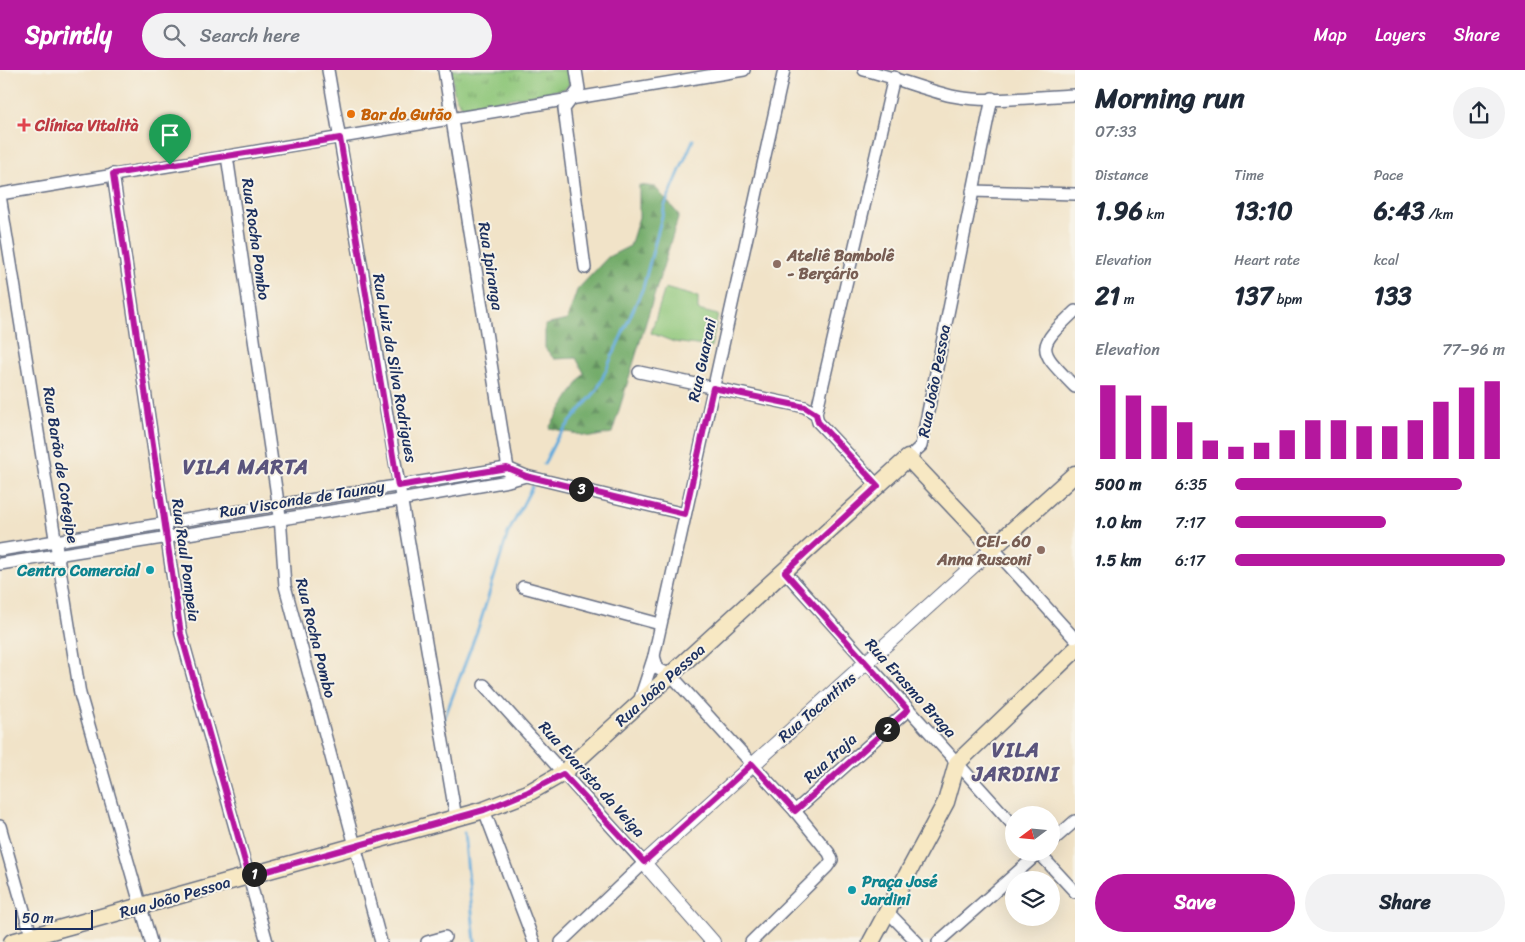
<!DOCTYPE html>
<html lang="en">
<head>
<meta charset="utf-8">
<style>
  :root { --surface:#fff; --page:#f2f2f3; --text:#1f2937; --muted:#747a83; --accent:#b5179e }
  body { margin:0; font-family:Sriracha,sans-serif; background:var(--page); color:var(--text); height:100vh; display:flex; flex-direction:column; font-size:19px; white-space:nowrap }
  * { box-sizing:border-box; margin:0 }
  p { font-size:16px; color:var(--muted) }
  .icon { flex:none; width:28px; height:28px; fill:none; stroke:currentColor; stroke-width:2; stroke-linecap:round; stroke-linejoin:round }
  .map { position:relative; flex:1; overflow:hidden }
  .details { display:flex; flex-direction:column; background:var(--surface); width:450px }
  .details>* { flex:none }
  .needle { width:32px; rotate:254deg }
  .tools { position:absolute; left:1005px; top:736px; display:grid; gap:10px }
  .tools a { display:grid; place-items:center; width:55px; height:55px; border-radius:50%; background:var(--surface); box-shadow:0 5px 20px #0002; font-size:25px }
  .scale { position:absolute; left:15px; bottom:12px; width:78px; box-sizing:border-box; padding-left:5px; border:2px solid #1b2f5e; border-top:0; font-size:14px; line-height:18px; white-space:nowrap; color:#1b2f5e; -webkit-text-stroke:4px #f7f3e8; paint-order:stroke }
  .pin { position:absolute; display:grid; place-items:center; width:42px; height:42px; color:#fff; margin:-51px -21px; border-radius:50% 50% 50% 0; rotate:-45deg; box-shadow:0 0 5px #0007 }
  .pin .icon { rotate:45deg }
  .km { position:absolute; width:25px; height:25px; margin:-12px; border-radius:50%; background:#222; color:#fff; font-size:14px; line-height:25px; text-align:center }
  .round { display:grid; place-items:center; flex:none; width:52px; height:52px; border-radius:26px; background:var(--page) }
  .head { display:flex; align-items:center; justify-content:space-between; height:85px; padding:0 20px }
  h1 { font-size:28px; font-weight:700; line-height:38px }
  .metrics { display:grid; grid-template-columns:repeat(3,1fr); gap:8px; height:85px; padding:5px 20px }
  .metrics div { display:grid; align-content:center }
  .metrics b { font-size:25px; font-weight:700 }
  .metrics small { font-size:14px; font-weight:400 }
  .metrics p { font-size:14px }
  .chart { height:140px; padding:10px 20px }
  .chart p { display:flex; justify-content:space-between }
  .chart svg { width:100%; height:90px; margin-top:5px; stroke:var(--accent); stroke-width:6 }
  .primary-button { display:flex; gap:10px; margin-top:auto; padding:10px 20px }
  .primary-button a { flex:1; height:58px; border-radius:30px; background:var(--accent); color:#fff; font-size:20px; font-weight:700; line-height:58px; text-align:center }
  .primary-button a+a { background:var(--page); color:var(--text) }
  ul { padding:0 20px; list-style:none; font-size:16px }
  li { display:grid; grid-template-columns:80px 60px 1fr; align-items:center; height:38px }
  li i { height:12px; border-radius:6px; background:var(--accent) }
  header { display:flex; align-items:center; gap:30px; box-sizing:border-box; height:70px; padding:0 25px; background:var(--accent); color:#fff }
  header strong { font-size:24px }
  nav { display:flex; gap:28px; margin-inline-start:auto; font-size:18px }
  .search { width:350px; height:45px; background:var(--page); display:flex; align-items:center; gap:12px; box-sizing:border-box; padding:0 18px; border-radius:28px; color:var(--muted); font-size:19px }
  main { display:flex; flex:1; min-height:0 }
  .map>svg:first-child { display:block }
  .grass { fill:#8ec679; stroke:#547a6c }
  .forest { fill:url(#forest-firs); stroke:#466d64 }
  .park { fill:url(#park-tufts); stroke:#547a6c }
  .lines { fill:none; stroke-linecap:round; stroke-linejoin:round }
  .stream { stroke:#64abdb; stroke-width:3 }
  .minor-casing { stroke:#666e83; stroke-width:14 }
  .tertiary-casing { stroke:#666e83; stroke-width:16 }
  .secondary-casing { stroke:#666e83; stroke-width:19 }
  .minor { stroke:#fff; stroke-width:11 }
  .tertiary { stroke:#fff; stroke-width:14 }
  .secondary { stroke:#f7e8c3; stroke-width:16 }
  .route-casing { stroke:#fff; stroke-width:10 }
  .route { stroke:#b5179e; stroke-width:6 }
  .food-dot { fill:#e8710a; stroke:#f7f3e8; stroke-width:2 }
  .health-dot { fill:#e0444e; stroke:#f7f3e8; stroke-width:2 }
  .education-dot { fill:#8d6e63; stroke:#f7f3e8; stroke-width:2 }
  .culture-dot { fill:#0f9aa8; stroke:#f7f3e8; stroke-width:2 }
  .labels { text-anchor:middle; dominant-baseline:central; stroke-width:4; stroke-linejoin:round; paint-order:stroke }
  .food-label { font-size:16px; font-weight:bold; fill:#c56008; stroke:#f7f3e8; text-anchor:start }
  .health-label { font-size:16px; font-weight:bold; fill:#be3a42; stroke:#f7f3e8; text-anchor:start }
  .street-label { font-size:16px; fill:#1b2f5e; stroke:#f7f3e8 }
  .education-label { font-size:16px; font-weight:bold; fill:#785e54; stroke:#f7f3e8; text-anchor:start }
  .culture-label { font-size:16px; font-weight:bold; fill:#0d838f; stroke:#f7f3e8; text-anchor:end }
  .district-label { font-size:21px; font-weight:bold; letter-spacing:1px; fill:#5a547d; stroke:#f7f3e8 }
</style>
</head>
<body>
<header>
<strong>Sprintly</strong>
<div class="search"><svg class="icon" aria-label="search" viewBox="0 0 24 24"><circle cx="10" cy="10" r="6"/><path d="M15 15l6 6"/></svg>Search here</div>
<nav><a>Map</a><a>Layers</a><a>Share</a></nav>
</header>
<main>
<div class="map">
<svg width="1075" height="872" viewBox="0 0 1075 872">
  <defs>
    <pattern id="forest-firs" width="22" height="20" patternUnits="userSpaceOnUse" patternTransform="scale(1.25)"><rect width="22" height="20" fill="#72ab69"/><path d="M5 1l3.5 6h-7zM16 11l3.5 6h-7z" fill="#5d8c5a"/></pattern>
    <pattern id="park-tufts" width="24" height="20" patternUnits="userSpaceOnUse" patternTransform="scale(1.25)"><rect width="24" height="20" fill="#8ec679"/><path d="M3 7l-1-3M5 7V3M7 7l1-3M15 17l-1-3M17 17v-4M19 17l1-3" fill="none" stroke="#73a166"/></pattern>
  </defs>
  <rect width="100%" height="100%" fill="#f7f3e8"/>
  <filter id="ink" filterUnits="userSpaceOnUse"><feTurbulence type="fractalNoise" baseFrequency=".02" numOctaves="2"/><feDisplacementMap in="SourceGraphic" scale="10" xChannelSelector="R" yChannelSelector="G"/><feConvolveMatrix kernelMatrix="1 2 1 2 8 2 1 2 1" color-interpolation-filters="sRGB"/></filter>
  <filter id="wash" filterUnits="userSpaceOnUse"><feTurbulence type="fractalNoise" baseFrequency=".0096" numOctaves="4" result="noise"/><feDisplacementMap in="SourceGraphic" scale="20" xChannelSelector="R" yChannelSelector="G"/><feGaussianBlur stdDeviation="1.12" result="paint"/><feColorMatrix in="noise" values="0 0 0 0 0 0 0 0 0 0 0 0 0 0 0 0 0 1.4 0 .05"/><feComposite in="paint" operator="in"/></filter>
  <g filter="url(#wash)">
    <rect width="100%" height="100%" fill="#f1e3c8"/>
    <polygon class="grass" points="665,218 698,227 698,240 718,245 711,277 674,272 651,263"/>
    <polygon class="forest" points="639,115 655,117 679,145 612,363 591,367 549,358 584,303 576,288 554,289 545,278 545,255 567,250 577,220 608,187 630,176 639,147"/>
    <path class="park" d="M452,0H568L569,15L564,19L464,37C452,30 453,13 452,0Z"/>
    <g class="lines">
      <g class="stream">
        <polyline points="544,394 557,368 597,320 643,218 665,135 693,70"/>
        <polyline points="443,652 479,556 508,463 532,417"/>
        <polyline points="464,763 475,872"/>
      </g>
    </g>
  </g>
  <g filter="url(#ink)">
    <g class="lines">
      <g class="minor-casing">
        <g id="minor">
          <polyline points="328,0 456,748"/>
          <polyline points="444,0 509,405"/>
          <polyline points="576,0 579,19 564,39 585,198"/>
          <path d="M864,0C894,7 922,19 952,26C989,34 1038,26 1075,25"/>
          <polyline points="227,86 280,446 285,516 381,872"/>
          <polyline points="113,104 181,564 267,872"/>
          <polyline points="972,121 1075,124"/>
          <polyline points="0,124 744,0"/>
          <polyline points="0,125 80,624 151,872"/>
          <path d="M1075,241C1035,279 1037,278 1075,317"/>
          <polyline points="639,302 805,337 816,344 818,352 878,416"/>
          <polyline points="816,344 894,7"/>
          <polyline points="908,388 921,376 992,28"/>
          <polyline points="993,478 1075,569"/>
          <polyline points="0,480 507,398 526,406 685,444"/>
          <polyline points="0,494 400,430 508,411 526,406"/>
          <polyline points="785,502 1014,756"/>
          <polyline points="523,517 660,554"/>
          <polyline points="654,586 658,599 671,605 795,741 829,783 832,790 827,797 751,872"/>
          <polyline points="484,615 644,793 561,872"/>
          <polyline points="639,632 654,586 784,0"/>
          <polyline points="484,740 534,872"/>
          <polyline points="795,741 908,640"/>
          <polyline points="0,756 33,872"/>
          <polyline points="1051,772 1075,751"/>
          <polyline points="1038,782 1075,822"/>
          <polyline points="886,840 917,872"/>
          <polyline points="427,872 445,867"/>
          <polyline points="938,872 1040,782"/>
        </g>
      </g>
      <g class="tertiary-casing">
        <polyline id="tertiary" points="713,872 644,793 993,478"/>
      </g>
      <g class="secondary-casing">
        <g id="secondary">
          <polyline points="12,872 484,740 528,723 563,703 908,388 993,478 1075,404"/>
          <polyline points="871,872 946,732 957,693 1075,580"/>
        </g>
      </g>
      <use href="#minor" class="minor"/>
      <use href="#tertiary" class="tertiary"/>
      <use href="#secondary" class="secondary"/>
    </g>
  </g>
  <g class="lines" filter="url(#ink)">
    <g class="route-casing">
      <polygon id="route" points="340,68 398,416 507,398 526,406 685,444 713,318 805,337 816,344 818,352 878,416 785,502 908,640 795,741 752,694 644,792 563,704 528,722 484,740 249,806 181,564 113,104"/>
    </g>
    <use href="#route" class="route"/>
  </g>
  <circle class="food-dot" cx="351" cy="44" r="5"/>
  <path class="health-dot" d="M21.5 47.5h5v5h5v5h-5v5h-5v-5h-5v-5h5z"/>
  <g class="education-dot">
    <circle cx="777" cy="194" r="5"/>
    <circle cx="1041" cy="480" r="5"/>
  </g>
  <g class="culture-dot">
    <circle cx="150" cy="500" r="5"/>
    <circle cx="852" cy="820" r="5"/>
  </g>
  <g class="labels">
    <g class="food-label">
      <text x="361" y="44">Bar do Gutão</text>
    </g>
    <g class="health-label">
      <text x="35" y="55">Clínica Vitalità</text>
    </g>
    <g class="street-label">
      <text transform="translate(256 169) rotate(82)">Rua Rocha Pombo</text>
      <text transform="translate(491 196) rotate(81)">Rua Ipiranga</text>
      <text transform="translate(702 290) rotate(-78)">Rua Guarani</text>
      <text transform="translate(395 298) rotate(80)">Rua Luiz da Silva Rodrigues</text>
      <text transform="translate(934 311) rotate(-79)">Rua João Pessoa</text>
      <text transform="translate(61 395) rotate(81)">Rua Barão de Cotegipe</text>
      <text transform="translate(302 429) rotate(-9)">Rua Visconde de Taunay</text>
      <text transform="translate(186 490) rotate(82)">Rua Raul Pompeia</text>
      <text transform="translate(316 568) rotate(76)">Rua Rocha Pombo</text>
      <text transform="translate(660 615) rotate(-42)">Rua João Pessoa</text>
      <text transform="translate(911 618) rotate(48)">Rua Erasmo Braga</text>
      <text transform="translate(817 637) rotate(-41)">Rua Tocantins</text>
      <text transform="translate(830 688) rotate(-42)">Rua Iraja</text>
      <text transform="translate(592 709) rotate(48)">Rua Evaristo da Veiga</text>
      <text transform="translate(175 827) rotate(-16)">Rua João Pessoa</text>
    </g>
    <g class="education-label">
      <text x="787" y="185">Ateliê Bambolê<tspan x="787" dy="18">- Berçário</tspan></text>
      <text x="1031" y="471" text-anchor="end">CEI- 60<tspan x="1031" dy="18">Anna Rusconi</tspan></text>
    </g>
    <g class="culture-label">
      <text x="140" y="500">Centro Comercial</text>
      <text x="862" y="811" text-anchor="start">Praça José<tspan x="862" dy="18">Jardini</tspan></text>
    </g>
    <g class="district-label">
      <text x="246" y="397">VILA MARTA</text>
      <text x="1016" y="680">VILA<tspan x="1016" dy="24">JARDINI</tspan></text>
    </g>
  </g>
</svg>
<div class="tools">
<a><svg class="needle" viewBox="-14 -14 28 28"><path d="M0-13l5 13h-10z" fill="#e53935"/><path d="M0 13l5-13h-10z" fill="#747a83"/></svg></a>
<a><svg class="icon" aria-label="layers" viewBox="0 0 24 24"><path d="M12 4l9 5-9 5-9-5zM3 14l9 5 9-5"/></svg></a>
</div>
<div class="scale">50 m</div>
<div class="pin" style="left:170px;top:95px;background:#1e9e55"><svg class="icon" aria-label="arrive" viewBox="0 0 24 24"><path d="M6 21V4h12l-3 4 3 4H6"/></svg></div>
<b class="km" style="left:254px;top:804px">1</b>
<b class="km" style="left:887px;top:659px">2</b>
<b class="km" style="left:581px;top:419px">3</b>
</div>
<section class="details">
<div class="head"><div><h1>Morning run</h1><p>07:33</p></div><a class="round"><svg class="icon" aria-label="share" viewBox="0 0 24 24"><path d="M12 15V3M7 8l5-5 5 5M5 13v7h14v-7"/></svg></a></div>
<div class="metrics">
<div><p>Distance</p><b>1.96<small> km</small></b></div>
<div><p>Time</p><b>13:10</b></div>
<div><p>Pace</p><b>6:43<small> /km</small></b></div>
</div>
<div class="metrics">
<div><p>Elevation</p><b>21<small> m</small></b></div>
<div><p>Heart rate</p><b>137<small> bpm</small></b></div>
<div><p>kcal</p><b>133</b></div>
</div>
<div class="chart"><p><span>Elevation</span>77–96 m</p>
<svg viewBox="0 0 160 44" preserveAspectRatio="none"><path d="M5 44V8M15 44V13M25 44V18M35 44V26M45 44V35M55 44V38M65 44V36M75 44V30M85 44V25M95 44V25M105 44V28M115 44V28M125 44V25M135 44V16M145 44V9M155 44V6"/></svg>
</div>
<ul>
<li><b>500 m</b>6:35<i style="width:84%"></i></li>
<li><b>1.0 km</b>7:17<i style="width:56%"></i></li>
<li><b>1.5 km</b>6:17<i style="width:100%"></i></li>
</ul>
<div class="primary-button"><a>Save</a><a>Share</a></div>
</section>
</main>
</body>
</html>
